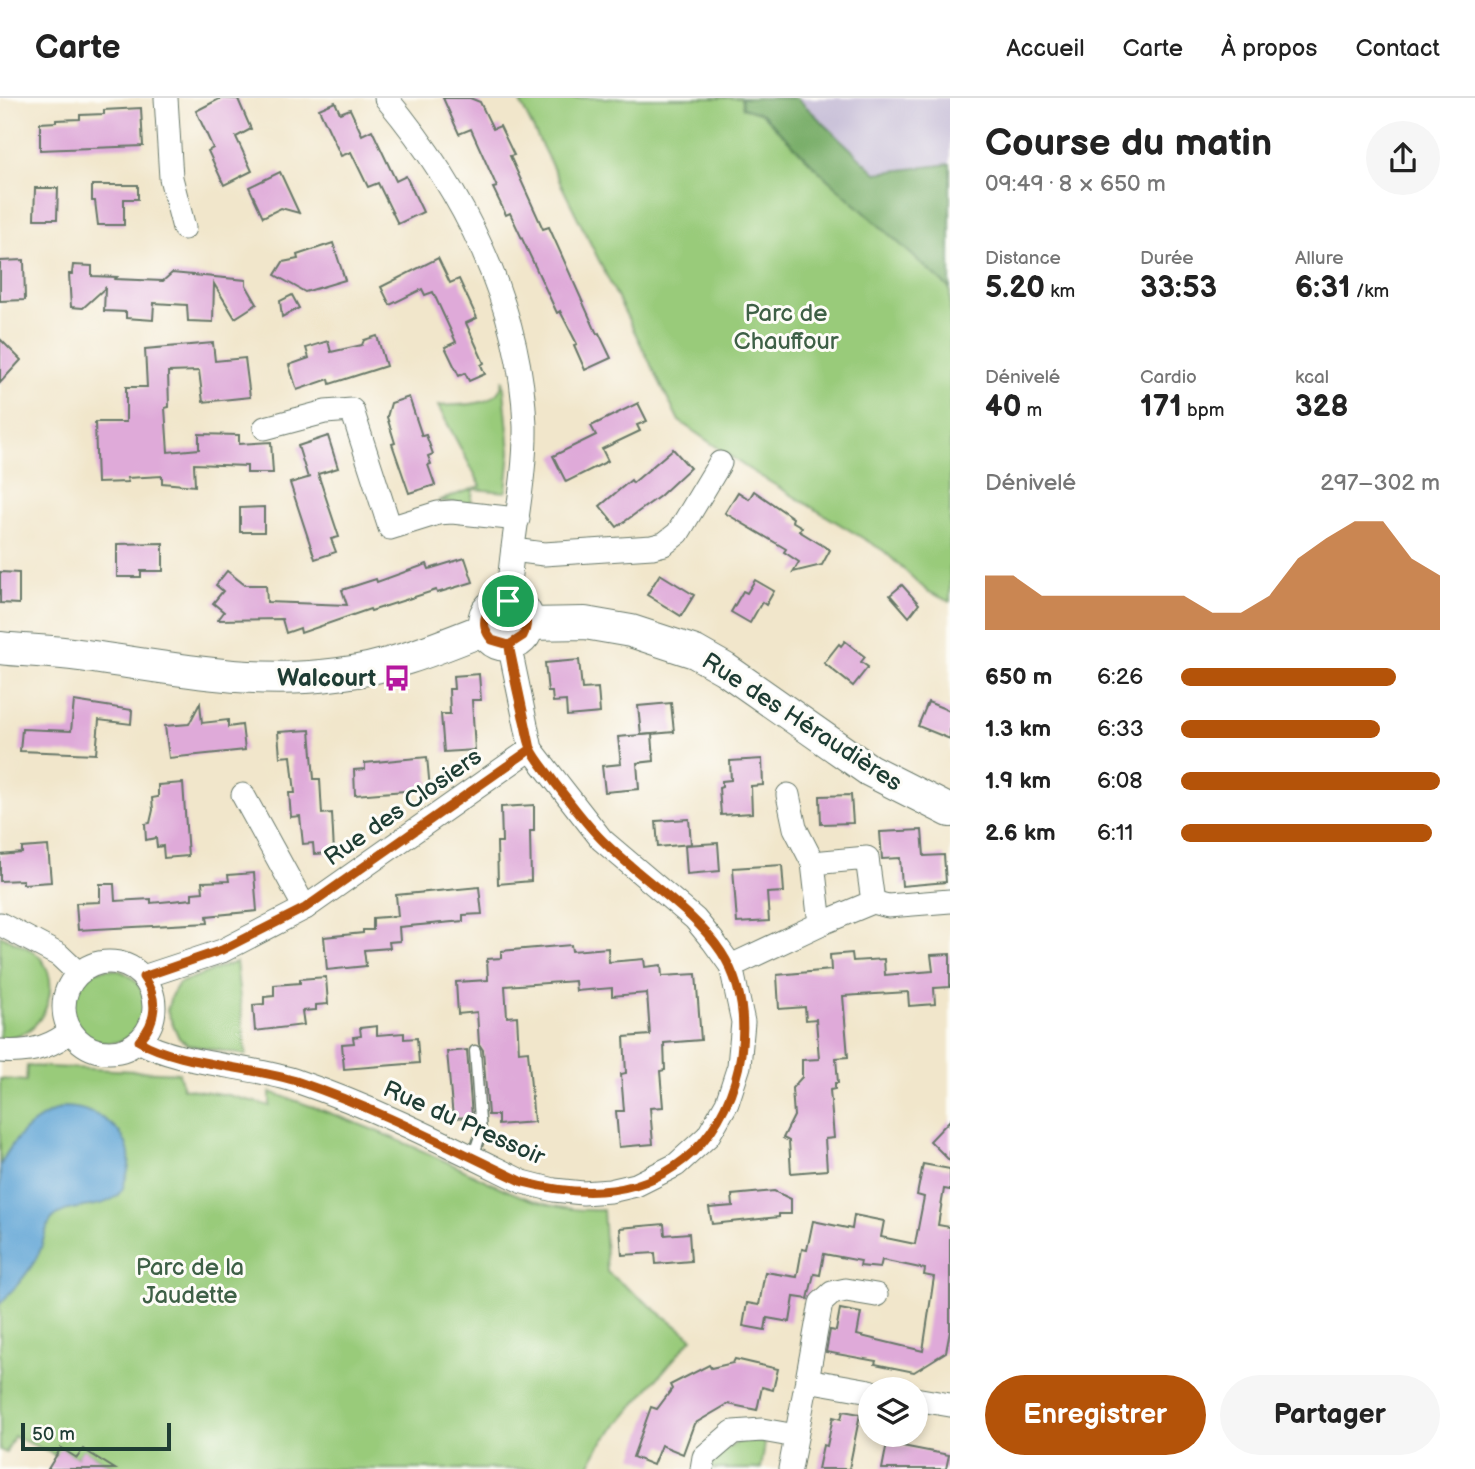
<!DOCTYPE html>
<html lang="fr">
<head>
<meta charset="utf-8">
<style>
  :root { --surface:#fff; --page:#f6f6f6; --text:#222; --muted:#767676; --line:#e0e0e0; --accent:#b45309 }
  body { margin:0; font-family:"Balsamiq Sans",sans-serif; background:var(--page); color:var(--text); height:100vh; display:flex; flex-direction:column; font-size:26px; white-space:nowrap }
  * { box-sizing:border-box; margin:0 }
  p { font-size:23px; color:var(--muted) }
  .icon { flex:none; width:38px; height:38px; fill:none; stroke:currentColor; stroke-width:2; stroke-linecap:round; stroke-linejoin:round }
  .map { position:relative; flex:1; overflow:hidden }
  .details { display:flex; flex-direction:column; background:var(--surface); width:525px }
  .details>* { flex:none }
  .tools { position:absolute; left:858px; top:1279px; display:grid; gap:14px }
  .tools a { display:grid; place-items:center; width:70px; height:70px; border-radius:50%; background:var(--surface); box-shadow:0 4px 10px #0003; font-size:35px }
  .scale { position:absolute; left:21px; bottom:18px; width:150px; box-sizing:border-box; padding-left:7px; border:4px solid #1f3d34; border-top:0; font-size:19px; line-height:24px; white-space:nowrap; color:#1f3d34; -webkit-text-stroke:5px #fdfcf7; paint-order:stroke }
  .pin { position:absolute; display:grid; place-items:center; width:60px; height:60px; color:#fff; margin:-30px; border:4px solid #fff; border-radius:50%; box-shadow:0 2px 7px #0007 }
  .round { display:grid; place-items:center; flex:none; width:74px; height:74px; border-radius:37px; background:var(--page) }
  .summary { display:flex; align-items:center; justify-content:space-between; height:119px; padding:0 35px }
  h1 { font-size:38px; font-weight:600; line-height:52px }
  .metrics { display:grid; grid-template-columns:repeat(3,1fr); gap:10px; height:119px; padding:7px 35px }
  .metrics div { display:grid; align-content:center }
  .metrics b { font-size:30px; font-weight:600 }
  .metrics small { font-size:19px; font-weight:400 }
  .metrics p { font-size:19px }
  .chart { height:196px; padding:14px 35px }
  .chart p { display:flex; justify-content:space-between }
  .chart svg { width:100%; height:126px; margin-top:7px; fill:var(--accent); opacity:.7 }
  .cta { display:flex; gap:14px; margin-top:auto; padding:14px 35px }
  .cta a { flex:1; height:80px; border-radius:42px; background:var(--accent); color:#fff; font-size:28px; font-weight:600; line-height:80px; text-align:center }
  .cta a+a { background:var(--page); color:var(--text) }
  ul { padding:0 35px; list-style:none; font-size:23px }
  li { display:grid; grid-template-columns:112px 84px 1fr; align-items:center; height:52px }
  li i { height:18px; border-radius:9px; background:var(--accent) }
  header { display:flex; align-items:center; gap:42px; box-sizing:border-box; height:98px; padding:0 35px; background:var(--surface); border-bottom:2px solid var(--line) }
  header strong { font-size:33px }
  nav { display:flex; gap:38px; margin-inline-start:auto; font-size:24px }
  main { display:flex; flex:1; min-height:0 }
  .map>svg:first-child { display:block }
  .industrial { fill:#c8bfd8 }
  .green { fill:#99cb7a; stroke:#5c8457; stroke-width:2 }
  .forest { fill:#7aaf6a; stroke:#4c764f; stroke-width:2 }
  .water { fill:#60a5d6; stroke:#407185; stroke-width:2 }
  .building { fill:#dfaad9 }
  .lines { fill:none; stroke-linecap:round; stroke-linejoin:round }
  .lane-casing { stroke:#687869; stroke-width:13 }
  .street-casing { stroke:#687869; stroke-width:25 }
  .secondary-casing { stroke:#687869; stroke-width:34 }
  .lane { stroke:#fff; stroke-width:10 }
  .street { stroke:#fff; stroke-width:23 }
  .secondary { stroke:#fff; stroke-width:32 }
  .route-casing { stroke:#fff; stroke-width:14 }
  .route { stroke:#b45309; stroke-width:9 }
  .labels { text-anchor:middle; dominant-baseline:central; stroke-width:6; stroke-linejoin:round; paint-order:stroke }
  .park-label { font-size:24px; fill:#3e6046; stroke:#fdfcf7 }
  .poi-label { font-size:24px; font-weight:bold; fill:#1f3d34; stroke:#fdfcf7; text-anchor:end }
  .street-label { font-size:24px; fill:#1f3d34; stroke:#fdfcf7 }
</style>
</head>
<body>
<header>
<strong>Carte</strong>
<nav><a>Accueil</a><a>Carte</a><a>À propos</a><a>Contact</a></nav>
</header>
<main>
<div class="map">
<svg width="950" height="1371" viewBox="0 0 950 1371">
  <rect width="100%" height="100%" fill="#fdfcf7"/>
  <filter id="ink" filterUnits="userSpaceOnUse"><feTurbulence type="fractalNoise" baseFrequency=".0143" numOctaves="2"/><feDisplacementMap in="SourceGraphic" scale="14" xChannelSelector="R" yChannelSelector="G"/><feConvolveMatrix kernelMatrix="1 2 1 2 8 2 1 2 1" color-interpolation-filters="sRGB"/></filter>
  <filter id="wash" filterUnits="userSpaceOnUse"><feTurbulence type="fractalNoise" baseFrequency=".00686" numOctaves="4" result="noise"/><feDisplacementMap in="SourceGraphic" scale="28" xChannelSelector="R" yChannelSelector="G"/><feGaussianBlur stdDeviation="1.57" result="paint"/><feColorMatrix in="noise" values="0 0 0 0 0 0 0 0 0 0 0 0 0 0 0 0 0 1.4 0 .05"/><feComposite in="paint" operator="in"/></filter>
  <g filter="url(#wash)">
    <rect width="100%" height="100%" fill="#f1e6cb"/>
    <polygon class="industrial" points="797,0 950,0 950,66 876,75"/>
    <g class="green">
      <polygon points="518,0 741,0 743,10 762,16 823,77 950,191 950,504 927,493 884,453 747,370 679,323"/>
      <path d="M503,281L510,354L506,394L473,391L471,406L438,403L481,388L438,308C460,306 500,311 503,281Z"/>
      <path d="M0,837C13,844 34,850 42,862C59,886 48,921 24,935C17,938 10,939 2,941L0,940Z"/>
      <polygon points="236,864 246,957 189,947 179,940 167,913 171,898 179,885"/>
      <circle cx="108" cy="908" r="37"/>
      <path d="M27,968L179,975L183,990L228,997L270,1008V994C327,1013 382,1034 436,1059C495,1085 536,1115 603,1112L607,1174L692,1240L599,1348L588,1371H119L83,1352L77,1360L62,1351L57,1358L14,1338L6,1355L0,1352V981L26,983Z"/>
      <polygon points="745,1341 765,1345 761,1371 709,1371 718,1354"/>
    </g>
    <polygon class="forest" points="741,0 797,0 876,75 950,66 950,191 823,77 762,16 743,10"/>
    <path class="water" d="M65,1009C100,1010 140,1038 127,1077C125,1081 124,1088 122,1092C106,1115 72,1103 53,1120C44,1129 44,1145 39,1155C30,1174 14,1191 0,1206V1068C13,1039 35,1019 65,1009Z"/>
    <g id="blocks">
      <g class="building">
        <polygon points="221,0 238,1 251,31 236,39 252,73 224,87 208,53 213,50 196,13"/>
        <polygon points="443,0 470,0 480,4 493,31 500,28 514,57 510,58 543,131 549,129 597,236 599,235 611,260 585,272 574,247 577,246 560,213 557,215 510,115 506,117 493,90 497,89 471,31 459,36"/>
        <polygon points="335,4 340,15 350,11 362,37 372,32 396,83 406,78 423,114 398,126 378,85 368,89 351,54 341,58 319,11"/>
        <polygon points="141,10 143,48 40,52 40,25 56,24 56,22 80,21 80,17 104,16 104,12"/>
        <polygon points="280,74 299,115 281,110 263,119 249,89"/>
        <polygon points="92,87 138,87 138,101 124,101 124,127 98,127 95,103 92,103"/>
        <polygon points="35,90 58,90 57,121 34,121"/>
        <polygon points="333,145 345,182 305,194 275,177 283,164 298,161 297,157"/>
        <polygon points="438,160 450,185 459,181 477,220 466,225 484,265 481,267 485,276 469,283 465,275 459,278 445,249 456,244 433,194 425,197 422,191 390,207 381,189"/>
        <polygon points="24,162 25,202 0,203 0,163"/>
        <polygon points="73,167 92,168 92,178 117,179 115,181 163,183 172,175 246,182 246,187 257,206 235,220 214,186 213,224 188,223 187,207 154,205 153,222 126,220 126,214 104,213 105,190 83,210 71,209 69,176 72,176"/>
        <polygon points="292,197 299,210 282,219 280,203"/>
        <polygon points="377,238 386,268 330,286 329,281 297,292 289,267 309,260 306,250 328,243 331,254 362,247 364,242"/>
        <polygon points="0,241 21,262 0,285"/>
        <polygon points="213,245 215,263 245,260 250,299 203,304 199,273 168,274 169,309 165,310 168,354 199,351 199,336 239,337 239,346 271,344 273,375 247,375 247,368 194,366 195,388 162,385 162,378 127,380 128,384 97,385 95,324 126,324 126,289 147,289 145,251"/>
        <polygon points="409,299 422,338 426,337 433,356 428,358 431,366 428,367 435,387 409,395 392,346 395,345 387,319 391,305"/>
        <polygon points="638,305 647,323 637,327 640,333 602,351 608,363 566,384 553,358 596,337 591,328"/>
        <polygon points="328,338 338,370 318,376 339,439 331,441 336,454 315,461 290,385 311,379 308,380 298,348"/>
        <polygon points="673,351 690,370 660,398 617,429 600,408 631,382 633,385"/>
        <polygon points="754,393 793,420 792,423 802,429 799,433 830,452 822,467 793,474 799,464 784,454 786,451 725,415 738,394 749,401"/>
        <polygon points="264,409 264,434 240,434 240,410"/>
        <polygon points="163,445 163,473 141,473 141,479 117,479 117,446"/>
        <polygon points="465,460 473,484 437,495 436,492 371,513 370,511 301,535 300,530 286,535 282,521 218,522 224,514 213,505 223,493 216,487 227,473 245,487 266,487 267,504 347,507 342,492 376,481 377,484 427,466 429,471"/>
        <polygon points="0,474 19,475 19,506 0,505"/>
        <polygon points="660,476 694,497 681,518 647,497"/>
        <polygon points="755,482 774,493 766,507 762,504 750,525 731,514 743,493 747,495"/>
        <polygon points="902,487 919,506 909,519 890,497"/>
        <polygon points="845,543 865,559 861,564 868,569 853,588 824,565 839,546 841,548"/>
        <polygon points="579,562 582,591 598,590 600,615 567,618 566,603 553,604 552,594 548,594 545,565"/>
        <polygon points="479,576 481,602 472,602 475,652 444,654 441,616 450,616 449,591 454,591 453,578"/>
        <polygon points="74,603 132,612 131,626 99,622 96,656 20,653 22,631 71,633"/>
        <polygon points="928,604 950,613 950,641 918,628"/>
        <polygon points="200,605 202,625 228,622 228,629 242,627 245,652 169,660 165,628 189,626"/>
        <polygon points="671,605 674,634 641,637 638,608"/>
        <polygon points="310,632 314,681 320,681 322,716 332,715 334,755 314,756 313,745 303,746 300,718 291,719 289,695 295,695 291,658 280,659 278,634"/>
        <polygon points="652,636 654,663 637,665 639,691 605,694 602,668 621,666 618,639"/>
        <polygon points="427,659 430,691 355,697 354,672 365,671 365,665"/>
        <polygon points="762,661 763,687 751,688 752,715 721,717 719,690 722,689 722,683 731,682 730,663"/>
        <polygon points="183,685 188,758 164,760 163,748 157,749 156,740 146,742 145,726 150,725 153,712 152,700 158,699 158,687"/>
        <polygon points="851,697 853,725 821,726 820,698"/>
        <polygon points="534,707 534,733 530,733 531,783 498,786 497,744 502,744 501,709"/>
        <polygon points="689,721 691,746 658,749 656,723"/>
        <polygon points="922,732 924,758 944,757 946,784 902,788 900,760 882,761 880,734"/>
        <polygon points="718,745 720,773 687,776 685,747"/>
        <polygon points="48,748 51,784 23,786 23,782 0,783 0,757 22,755 22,750"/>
        <polygon points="782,767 784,794 767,795 769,823 737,825 733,770"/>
        <polygon points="254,775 257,813 207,818 208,825 78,832 76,805 100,804 100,786 114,786 115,803 151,801 151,805 192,801 192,795 203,794 202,784 229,783 228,777"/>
        <polygon points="479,789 482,816 463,817 463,823 399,829 400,843 389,844 390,850 364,852 366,868 327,872 324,839 363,835 363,832 373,832 373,820 398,818 396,797"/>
        <polygon points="571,847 572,853 608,850 609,864 644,861 645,869 661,867 662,878 696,876 701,942 664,945 665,972 660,973 663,1009 650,1010 653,1046 619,1049 616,1013 624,1013 621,976 626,975 624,939 650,937 647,895 612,898 612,890 576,893 575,883 505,888 507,919 517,918 519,954 528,953 534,1024 498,1027 498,1017 488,1017 483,952 479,946 477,914 458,916 456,884 488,882 487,861 501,860 501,853"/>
        <polygon points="852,855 853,863 884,861 885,877 933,873 931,857 950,856 950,889 934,890 935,906 909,908 908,894 843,898 848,959 836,960 838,985 835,985 835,991 830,992 834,1040 825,1041 827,1072 791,1075 789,1043 783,1040 794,1018 792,990 802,979 802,962 819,961 816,921 806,922 805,909 779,911 777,877 831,872 830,857"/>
        <polygon points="326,879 328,906 316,907 316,912 302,913 304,927 255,933 253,907 264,906 264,899 274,898 274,887 300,885 300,881"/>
        <polygon points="377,928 377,937 404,935 404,941 417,940 419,965 344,971 342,946 354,945 353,939 361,938 360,930"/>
        <polygon points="467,952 472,1019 453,1020 447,954"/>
        <polygon points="950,1022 950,1063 930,1043"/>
        <polygon points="923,1066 950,1071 950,1092 944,1091 938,1127 950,1129 950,1233 946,1254 914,1274 875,1266 876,1263 826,1254 830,1232 836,1233 840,1211 861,1215 857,1237 923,1253 934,1179 924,1177 925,1171 882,1162 880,1170 860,1168 861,1163 824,1156 820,1177 814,1176 808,1201 794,1199 790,1224 767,1220 765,1232 743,1228 747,1205 759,1207 765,1174 797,1179 802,1151 807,1152 813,1123 852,1131 854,1117 884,1123 881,1139 915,1146 924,1099 917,1097"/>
        <polygon points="774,1093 791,1101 791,1116 779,1116 779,1119 712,1126 709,1110 733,1108 732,1097"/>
        <polygon points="664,1126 665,1137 689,1135 691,1163 656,1166 655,1155 622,1157 620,1130"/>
        <polygon points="735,1261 778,1271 773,1292 762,1289 757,1312 728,1306 694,1326 683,1356 661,1347 653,1367 633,1359 651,1309 657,1311 672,1291 670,1287 709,1267 711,1270 733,1265"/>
        <polygon points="843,1313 860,1316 849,1371 818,1371 823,1347 827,1348 833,1319 841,1321"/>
        <polygon points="887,1345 949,1357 946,1371 882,1371"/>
        <polygon points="61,1350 77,1360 83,1351 115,1371 48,1371"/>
      </g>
    </g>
  </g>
  <g filter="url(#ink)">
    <use href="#blocks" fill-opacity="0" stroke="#687869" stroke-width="2"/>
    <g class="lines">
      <g class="lane-casing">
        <polyline id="lane" points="473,1059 481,1035 475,953"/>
      </g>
      <g class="street-casing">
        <g id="street">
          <polyline points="166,0 171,80 184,130"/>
          <path d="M386,0C463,92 521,206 525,328C526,387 510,445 508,503"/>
          <polyline points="265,330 325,314 352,312 390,430 438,415 452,414 518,421"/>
          <polyline points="513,452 544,456 652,449 664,446 678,435 720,365"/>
          <polyline points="243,697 305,810"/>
          <polyline points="788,697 795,730 813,765"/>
          <polyline points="873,804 888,808 950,803"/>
          <polyline points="0,826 59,857 78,875"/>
          <circle cx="109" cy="909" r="45"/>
          <polyline points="731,868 820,826 873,804 867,760 813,765 820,826"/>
          <polyline points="143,879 222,853 305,810 531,651"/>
          <path d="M139,943C179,967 252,967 299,984C376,1010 450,1048 523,1084L554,1092L583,1095L610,1093L636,1087L676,1067L708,1038L727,1005L739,968L743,924L731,868L713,843L695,821L602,742L531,651L509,546"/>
          <path d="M0,953C25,955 51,950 70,933"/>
          <polyline points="807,1282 821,1205 832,1195 846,1192 876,1197"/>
          <polyline points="915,1301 950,1307"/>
          <polyline points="702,1371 704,1359 733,1334 762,1332 796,1338"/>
          <polyline points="790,1371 807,1282 870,1293"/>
        </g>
      </g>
      <g class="secondary-casing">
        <g id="secondary">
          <circle cx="506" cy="525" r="22"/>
          <polyline points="528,526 585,525 631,533 695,554 725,571 869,672 950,713"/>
          <path d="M0,550C26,553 53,553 79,557C166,569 251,588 338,576C389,570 437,550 485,531"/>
        </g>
      </g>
      <use href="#lane" class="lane"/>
      <use href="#street" class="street"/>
      <use href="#secondary" class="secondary"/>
    </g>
  </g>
  <g class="lines" filter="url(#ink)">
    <g class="route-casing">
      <path id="route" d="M508,503C525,508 531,522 523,538L509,547L531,651L305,810L222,852L143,879C159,900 157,924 139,943C178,967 252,968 299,984C376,1010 450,1049 523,1084C584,1100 644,1099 693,1054C719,1029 736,992 741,956C757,840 670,810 602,742C585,725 570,704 555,685C548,674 536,662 531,650C527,641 526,629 523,619C518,595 511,571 509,547L492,542C477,525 486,505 508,503"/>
    </g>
    <use href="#route" class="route"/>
  </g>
  <defs>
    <g id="bus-bare" transform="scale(2.1)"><path d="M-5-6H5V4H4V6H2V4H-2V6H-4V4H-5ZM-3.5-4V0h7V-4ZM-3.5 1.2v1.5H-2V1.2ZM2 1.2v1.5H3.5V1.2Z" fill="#b5179e" stroke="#fdfcf7" stroke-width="2.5" paint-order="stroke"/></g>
  </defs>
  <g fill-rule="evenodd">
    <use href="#bus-bare" x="397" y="580"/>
  </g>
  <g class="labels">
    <g class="park-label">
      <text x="786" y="215">Parc de<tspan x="786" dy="28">Chauffour</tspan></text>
      <text x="190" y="1169">Parc de la<tspan x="190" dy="28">Jaudette</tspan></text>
    </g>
    <g class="poi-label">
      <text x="376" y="580">Walcourt</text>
    </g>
    <g class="street-label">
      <text transform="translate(802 624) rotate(33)">Rue des Héraudières</text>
      <text transform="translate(403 709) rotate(-35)">Rue des Closiers</text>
      <text transform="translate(464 1025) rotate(24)">Rue du Pressoir</text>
    </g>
  </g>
</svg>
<div class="tools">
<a><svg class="icon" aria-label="layers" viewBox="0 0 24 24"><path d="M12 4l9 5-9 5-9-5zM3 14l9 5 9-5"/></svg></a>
</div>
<div class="scale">50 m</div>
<div class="pin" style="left:508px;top:503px;background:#1e9e55"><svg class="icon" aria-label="arrive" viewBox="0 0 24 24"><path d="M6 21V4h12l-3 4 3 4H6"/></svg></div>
</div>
<section class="details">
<div class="summary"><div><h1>Course du matin</h1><p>09:49 · 8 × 650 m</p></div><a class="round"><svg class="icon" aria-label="share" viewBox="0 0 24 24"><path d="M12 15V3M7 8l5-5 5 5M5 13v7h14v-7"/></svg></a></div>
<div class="metrics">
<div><p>Distance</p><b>5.20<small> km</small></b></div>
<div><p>Durée</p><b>33:53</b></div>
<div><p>Allure</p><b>6:31<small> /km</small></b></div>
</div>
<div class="metrics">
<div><p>Dénivelé</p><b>40<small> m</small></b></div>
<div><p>Cardio</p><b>171<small> bpm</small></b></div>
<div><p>kcal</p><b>328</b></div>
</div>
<div class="chart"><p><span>Dénivelé</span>297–302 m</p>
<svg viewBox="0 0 160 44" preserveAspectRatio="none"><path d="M0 44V25L10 25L20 32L30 32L40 32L50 32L60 32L70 32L80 38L90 38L100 32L110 19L120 12L130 6L140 6L150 19L160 25V44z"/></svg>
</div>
<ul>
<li><b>650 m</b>6:26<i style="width:83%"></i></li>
<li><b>1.3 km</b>6:33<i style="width:77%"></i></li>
<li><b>1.9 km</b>6:08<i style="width:100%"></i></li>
<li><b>2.6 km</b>6:11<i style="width:97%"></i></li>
</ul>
<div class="cta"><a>Enregistrer</a><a>Partager</a></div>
</section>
</main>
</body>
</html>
